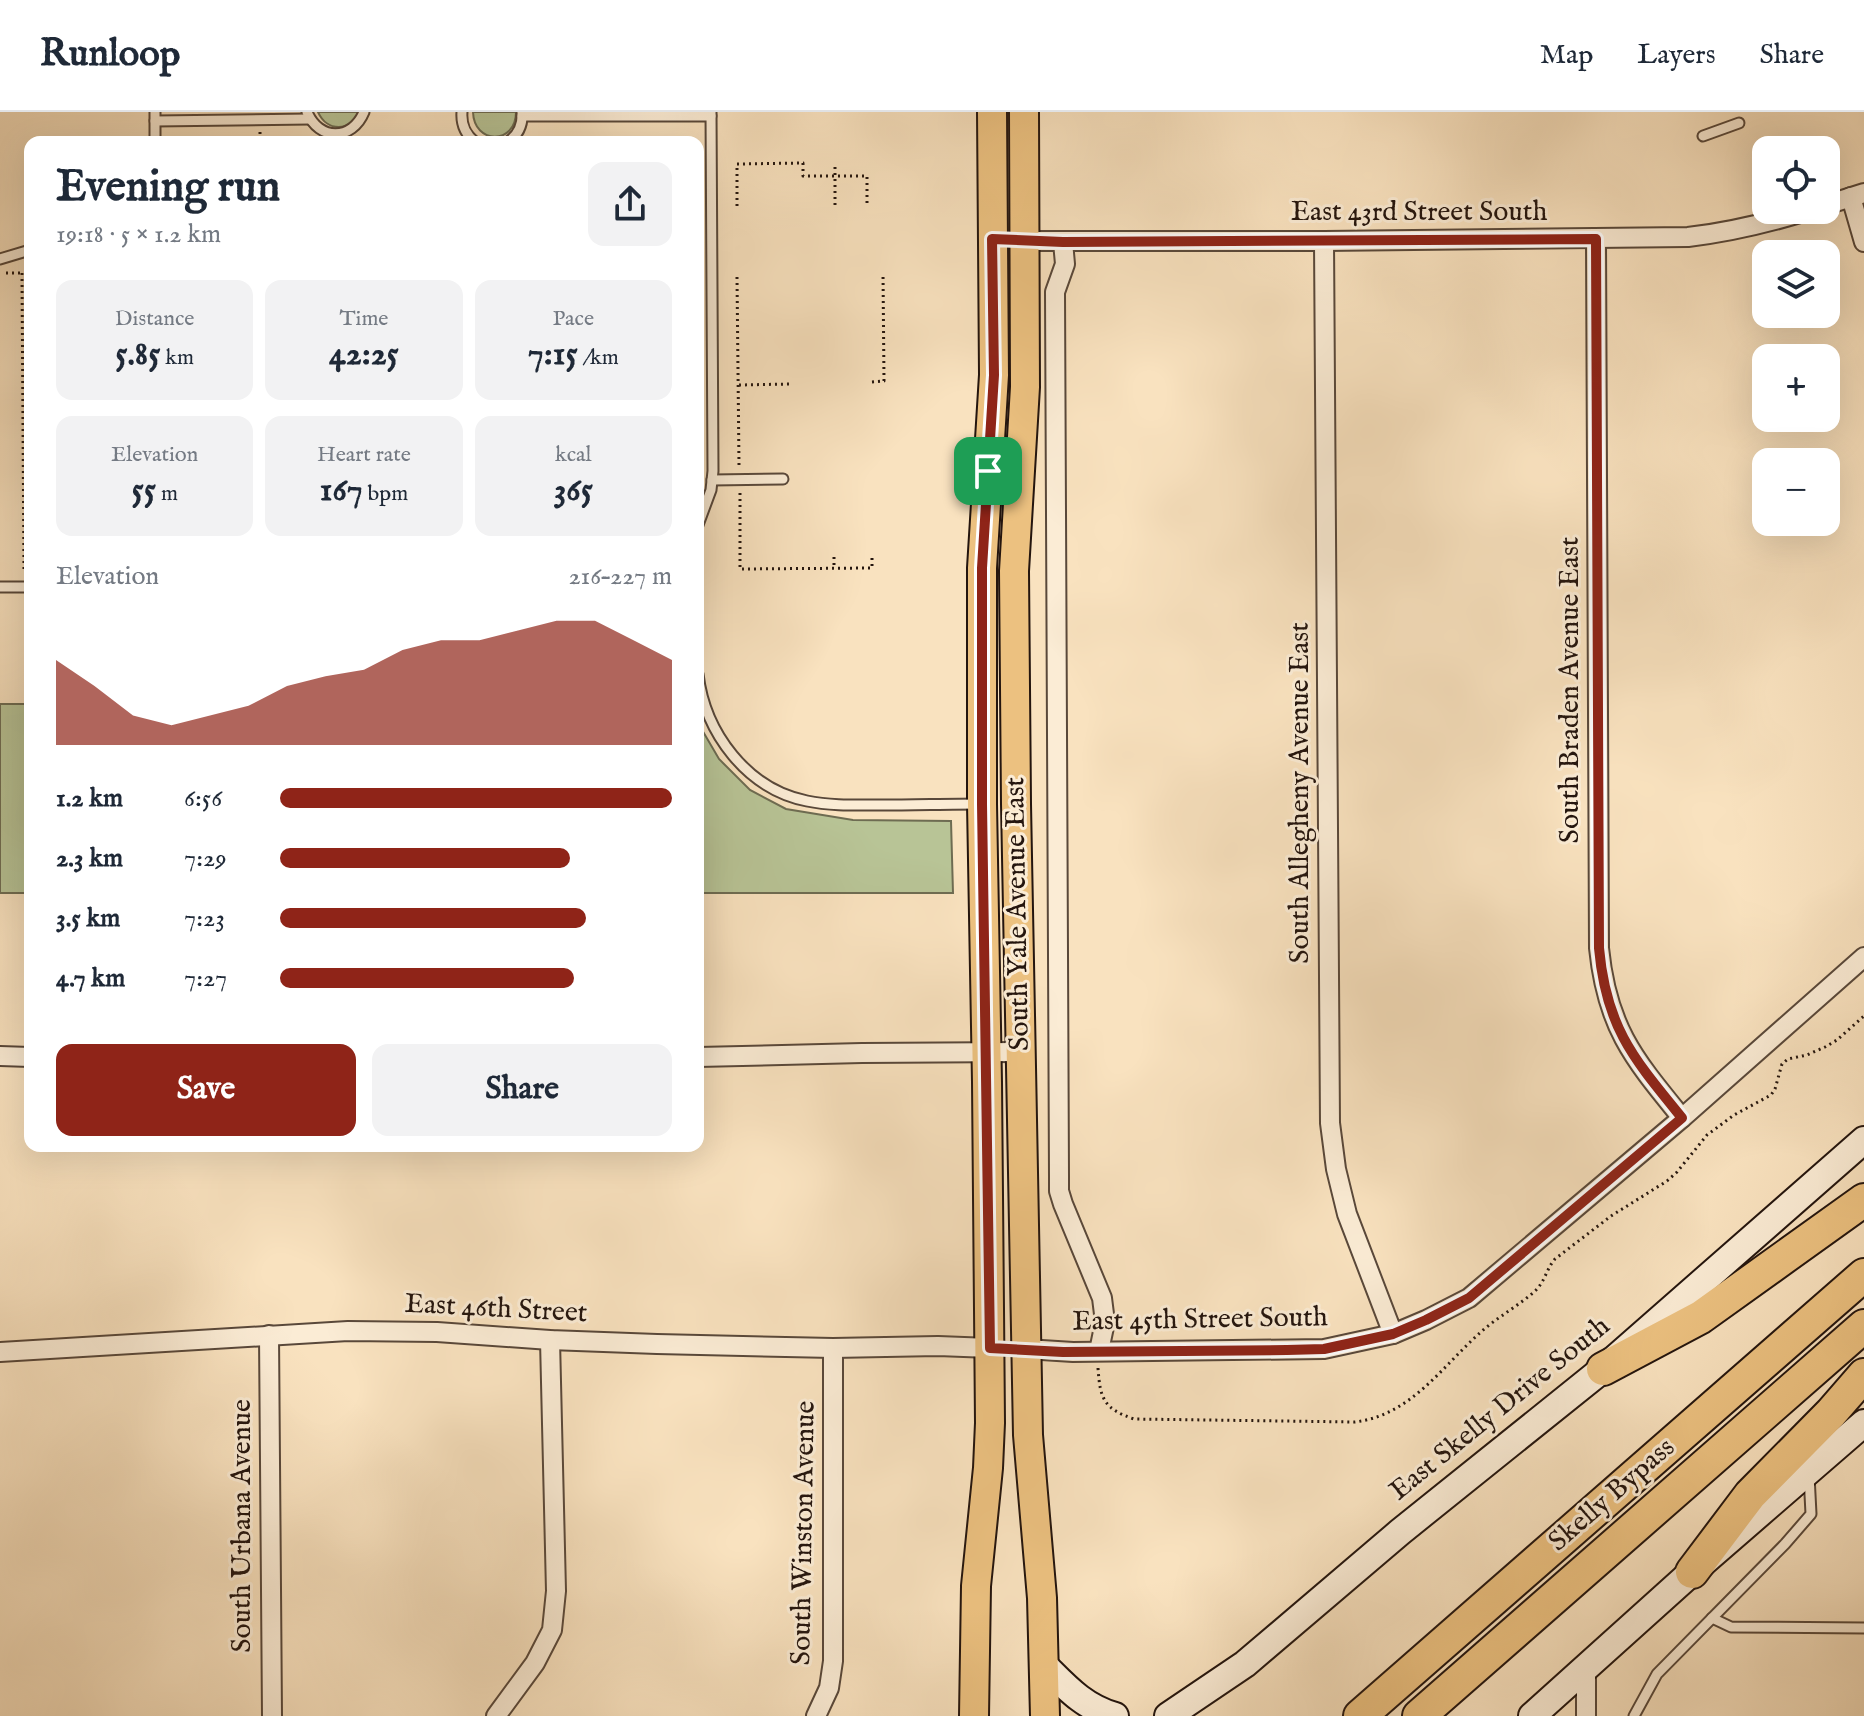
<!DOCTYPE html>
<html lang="en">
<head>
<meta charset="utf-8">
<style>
  :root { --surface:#fff; --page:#f2f2f3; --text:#1f2937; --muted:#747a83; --line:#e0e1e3; --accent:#8f2418 }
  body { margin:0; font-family:"IM FELL English",serif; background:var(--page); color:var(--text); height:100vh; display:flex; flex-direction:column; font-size:30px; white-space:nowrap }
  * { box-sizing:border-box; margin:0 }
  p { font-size:26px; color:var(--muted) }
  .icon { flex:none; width:44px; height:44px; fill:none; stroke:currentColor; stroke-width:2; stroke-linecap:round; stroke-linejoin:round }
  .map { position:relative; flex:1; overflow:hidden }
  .panel { position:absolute; left:24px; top:24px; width:680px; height:1016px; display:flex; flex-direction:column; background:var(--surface); border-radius:16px; box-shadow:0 8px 32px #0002 }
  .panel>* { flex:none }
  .buttons { position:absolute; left:1752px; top:24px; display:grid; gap:16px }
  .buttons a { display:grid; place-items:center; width:88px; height:88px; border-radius:16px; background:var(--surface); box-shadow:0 8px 32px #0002; font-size:40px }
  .pin { position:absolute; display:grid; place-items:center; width:68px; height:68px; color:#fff; margin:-34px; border-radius:16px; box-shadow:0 4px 12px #0006 }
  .round { display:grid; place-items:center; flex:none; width:84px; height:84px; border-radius:16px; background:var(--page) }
  .overview { display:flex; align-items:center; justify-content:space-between; height:136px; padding:0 32px }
  h1 { font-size:44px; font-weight:700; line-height:60px }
  .figures { display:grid; grid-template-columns:repeat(3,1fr); gap:12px; height:136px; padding:8px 32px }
  .figures div { display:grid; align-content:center; border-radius:16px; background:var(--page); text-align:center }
  .figures b { font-size:34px; font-weight:700 }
  .figures small { font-size:22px; font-weight:400 }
  .figures p { font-size:22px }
  .chart { height:224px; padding:16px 32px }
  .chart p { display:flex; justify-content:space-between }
  .chart svg { width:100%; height:144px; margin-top:8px; fill:var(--accent); opacity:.7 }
  .cta { display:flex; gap:16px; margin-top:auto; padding:16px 32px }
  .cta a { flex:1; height:92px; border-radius:16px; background:var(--accent); color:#fff; font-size:32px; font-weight:700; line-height:92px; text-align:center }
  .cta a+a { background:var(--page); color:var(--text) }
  ul { padding:0 32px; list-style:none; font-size:26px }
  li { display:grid; grid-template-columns:128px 96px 1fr; align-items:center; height:60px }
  li i { height:20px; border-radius:10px; background:var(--accent) }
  header { display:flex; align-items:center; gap:48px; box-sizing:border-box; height:112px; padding:0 40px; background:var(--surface); border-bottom:2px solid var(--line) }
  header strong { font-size:38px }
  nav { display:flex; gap:44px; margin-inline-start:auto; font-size:28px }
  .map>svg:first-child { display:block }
  .green { fill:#b8c496; stroke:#6e6c52; stroke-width:2 }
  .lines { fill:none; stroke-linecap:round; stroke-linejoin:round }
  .service-casing { stroke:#59483a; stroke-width:13 }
  .minor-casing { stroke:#59483a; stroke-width:22 }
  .secondary-casing { stroke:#24150e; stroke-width:30 }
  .primary-casing { stroke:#24150e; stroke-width:32 }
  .motorway-casing { stroke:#24150e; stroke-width:36 }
  .path { stroke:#24150e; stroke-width:3; stroke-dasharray:2 4; stroke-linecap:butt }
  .service { stroke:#fbecd5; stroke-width:9 }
  .minor { stroke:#fbecd5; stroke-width:18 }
  .secondary { stroke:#fbecd5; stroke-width:26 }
  .primary { stroke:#ecc180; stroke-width:28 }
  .motorway { stroke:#ecc180; stroke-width:32 }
  .route-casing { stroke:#fff; stroke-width:16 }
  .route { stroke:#8f2418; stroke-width:10 }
  .labels { text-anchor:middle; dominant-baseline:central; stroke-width:6; stroke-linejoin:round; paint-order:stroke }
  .street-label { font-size:28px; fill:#24150e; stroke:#fbecd5 }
</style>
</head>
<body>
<header>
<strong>Runloop</strong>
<nav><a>Map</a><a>Layers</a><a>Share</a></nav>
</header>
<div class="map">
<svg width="1864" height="1604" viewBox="0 0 1864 1604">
  <rect width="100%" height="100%" fill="#f9e2bf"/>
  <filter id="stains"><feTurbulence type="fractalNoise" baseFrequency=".0025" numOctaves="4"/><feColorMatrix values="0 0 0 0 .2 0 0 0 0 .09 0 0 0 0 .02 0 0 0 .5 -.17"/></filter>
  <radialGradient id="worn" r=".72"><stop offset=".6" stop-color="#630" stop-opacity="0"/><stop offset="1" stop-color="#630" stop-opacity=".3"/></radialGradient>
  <g class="green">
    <path d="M318,0H360C350,20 327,20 318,0Z"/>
    <path d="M473,0H516C516,33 474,33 473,0Z"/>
    <rect x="0" y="592" width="30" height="189"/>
    <polygon points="698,611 719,647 750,678 786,697 853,708 951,709 953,781 698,781"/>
  </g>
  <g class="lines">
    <g class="service-casing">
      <g id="service">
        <polyline points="155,0 155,30"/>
        <path d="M307,0C319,29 352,29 364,0"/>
        <path d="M462,0C461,13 465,22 475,30"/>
        <polyline points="522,4 711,4"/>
        <polyline points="155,9 310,7"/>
        <polyline points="1703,24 1739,11"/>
        <path d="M508,30C518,23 523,13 522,0"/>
        <polyline points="0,147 30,138"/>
        <polyline points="712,368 783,367"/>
        <polyline points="698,413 711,378 713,359 711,0"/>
        <polyline points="0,475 30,475"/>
        <path d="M698,562C705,621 747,677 807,689C831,694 857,693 881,693C914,693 947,692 980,692"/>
        <polyline points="1712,1506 1731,1515 1864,1516"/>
        <polyline points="1634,1604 1657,1562 1785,1432 1811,1402 1809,1363"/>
      </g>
    </g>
    <g class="minor-casing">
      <g id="minor">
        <polyline points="1851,85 1864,130"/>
        <polyline points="1826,93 1864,81"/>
        <path d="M1596,127L1599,836C1607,916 1634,947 1682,1006"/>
        <path d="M1025,129H1324L1688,125C1732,120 1768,111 1810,98"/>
        <polyline points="1324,129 1330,1011 1336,1057 1347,1102 1393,1222"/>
        <polyline points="1063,130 1065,152 1055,180 1059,1064 1059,1079 1063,1092 1102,1186 1105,1210 1099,1239"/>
        <polyline points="0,944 30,945"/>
        <polyline points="698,945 862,941 1021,940"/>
        <polyline points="269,1223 272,1604"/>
        <polyline points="1026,1237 1073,1240 1324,1237 1393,1222 1426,1208 1469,1186 1682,1006 1864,845"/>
        <polyline points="0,1240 348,1219 437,1220 550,1228 657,1232 833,1236 938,1234 990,1236"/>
        <polyline points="1586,1554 1586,1604"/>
        <polyline points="496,1604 535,1551 552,1518 556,1479 550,1228"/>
        <polyline points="816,1604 829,1576 833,1549 833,1236"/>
      </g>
    </g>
    <g class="secondary-casing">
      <g id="secondary">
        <path d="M1045,1554C1067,1576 1084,1595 1115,1604"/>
        <polyline points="1168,1604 1245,1552 1400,1420 1603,1257 1864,1028"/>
        <polyline points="1532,1604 1692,1460 1864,1311"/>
      </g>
    </g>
    <g class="primary-casing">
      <g id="primary">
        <polyline points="1024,0 1025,275 1014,459 1016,692 1028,1323 1042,1486 1045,1604"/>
        <polyline points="974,1604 976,1474 988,1356 990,1311 987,970 982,692 982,456 994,263 992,0"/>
      </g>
    </g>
    <g class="motorway-casing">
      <g id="motorway">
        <polyline points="1603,1257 1701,1205 1864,1088"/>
        <polyline points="1692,1460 1750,1383 1831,1301 1864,1263"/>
        <polyline points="1360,1604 1864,1163"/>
        <polyline points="1419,1604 1864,1214"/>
      </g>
    </g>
    <g class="path">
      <polyline points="260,20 260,30"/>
      <polyline points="835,55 835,93"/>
      <polyline points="737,94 737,52 803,51 803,64 867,64 867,92"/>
      <polyline points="6,161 30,161"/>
      <polyline points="22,161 24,459 30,459"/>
      <polyline points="737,165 739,353"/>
      <polyline points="872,270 884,269 883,161"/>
      <polyline points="739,273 790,272"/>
      <polyline points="740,381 740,457 872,456 872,444"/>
      <polyline points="834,445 834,456"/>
      <path d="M1098,1256C1100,1287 1104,1297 1134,1307L1355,1310C1412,1303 1442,1254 1482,1219C1499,1204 1520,1193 1536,1178C1545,1169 1547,1156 1555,1147L1611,1104L1667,1069L1677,1060L1707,1023L1734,1003L1771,983L1775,977L1782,952L1788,947L1807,943L1825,935L1837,928L1864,904"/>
    </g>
    <use href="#service" class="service"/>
    <use href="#minor" class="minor"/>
    <use href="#secondary" class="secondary"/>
    <use href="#primary" class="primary"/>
    <use href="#motorway" class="motorway"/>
  </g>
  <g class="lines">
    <g class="route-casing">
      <path id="route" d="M992,127L1063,130L1596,127L1599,836C1606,916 1634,947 1682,1006L1469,1186L1426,1208L1393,1222L1324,1237L1287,1238L1063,1240L990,1236L982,692V456L994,263Z"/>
    </g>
    <use href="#route" class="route"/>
  </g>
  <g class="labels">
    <g class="street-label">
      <text x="1419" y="100">East 43rd Street South</text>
      <text transform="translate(1570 578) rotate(-90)">South Braden Avenue East</text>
      <text transform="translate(1300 681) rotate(-90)">South Allegheny Avenue East</text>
      <text transform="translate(1018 802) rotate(-91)">South Yale Avenue East</text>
      <text transform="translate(496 1197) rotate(3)">East 46th Street</text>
      <text transform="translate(1200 1208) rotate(-1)">East 45th Street South</text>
      <text transform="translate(1500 1297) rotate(-39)">East Skelly Drive South</text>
      <text transform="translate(1612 1383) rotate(-41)">Skelly Bypass</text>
      <text transform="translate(242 1414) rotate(-90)">South Urbana Avenue</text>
      <text transform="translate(804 1421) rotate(-89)">South Winston Avenue</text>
    </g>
  </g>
  <rect width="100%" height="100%" filter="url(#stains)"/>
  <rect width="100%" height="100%" fill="url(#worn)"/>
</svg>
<div class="buttons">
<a><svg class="icon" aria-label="locate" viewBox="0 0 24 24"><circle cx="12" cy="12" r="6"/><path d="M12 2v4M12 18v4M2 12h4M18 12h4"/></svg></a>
<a><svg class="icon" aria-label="layers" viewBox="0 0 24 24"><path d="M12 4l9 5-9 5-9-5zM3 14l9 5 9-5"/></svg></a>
<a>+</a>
<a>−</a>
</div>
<div class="pin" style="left:988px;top:359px;background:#1e9e55"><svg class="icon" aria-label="arrive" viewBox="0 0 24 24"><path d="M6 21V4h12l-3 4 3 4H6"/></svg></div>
<section class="panel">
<div class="overview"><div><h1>Evening run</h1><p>19:18 · 5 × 1.2 km</p></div><a class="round"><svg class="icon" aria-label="share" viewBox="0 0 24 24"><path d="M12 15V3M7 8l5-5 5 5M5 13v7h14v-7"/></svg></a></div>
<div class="figures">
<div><p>Distance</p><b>5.85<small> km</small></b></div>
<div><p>Time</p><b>42:25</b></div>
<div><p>Pace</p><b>7:15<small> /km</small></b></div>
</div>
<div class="figures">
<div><p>Elevation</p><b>55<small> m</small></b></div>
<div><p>Heart rate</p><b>167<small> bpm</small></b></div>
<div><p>kcal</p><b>365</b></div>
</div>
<div class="chart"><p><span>Elevation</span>216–227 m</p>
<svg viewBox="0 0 160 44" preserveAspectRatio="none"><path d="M0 44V18L10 26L20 35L30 38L40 35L50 32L60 26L70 23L80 21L90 15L100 12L110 12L120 9L130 6L140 6L150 12L160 18V44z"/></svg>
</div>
<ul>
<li><b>1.2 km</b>6:56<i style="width:100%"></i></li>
<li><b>2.3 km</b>7:29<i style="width:74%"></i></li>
<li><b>3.5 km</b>7:23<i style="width:78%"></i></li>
<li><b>4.7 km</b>7:27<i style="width:75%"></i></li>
</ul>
<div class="cta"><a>Save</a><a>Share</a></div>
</section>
</div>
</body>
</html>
